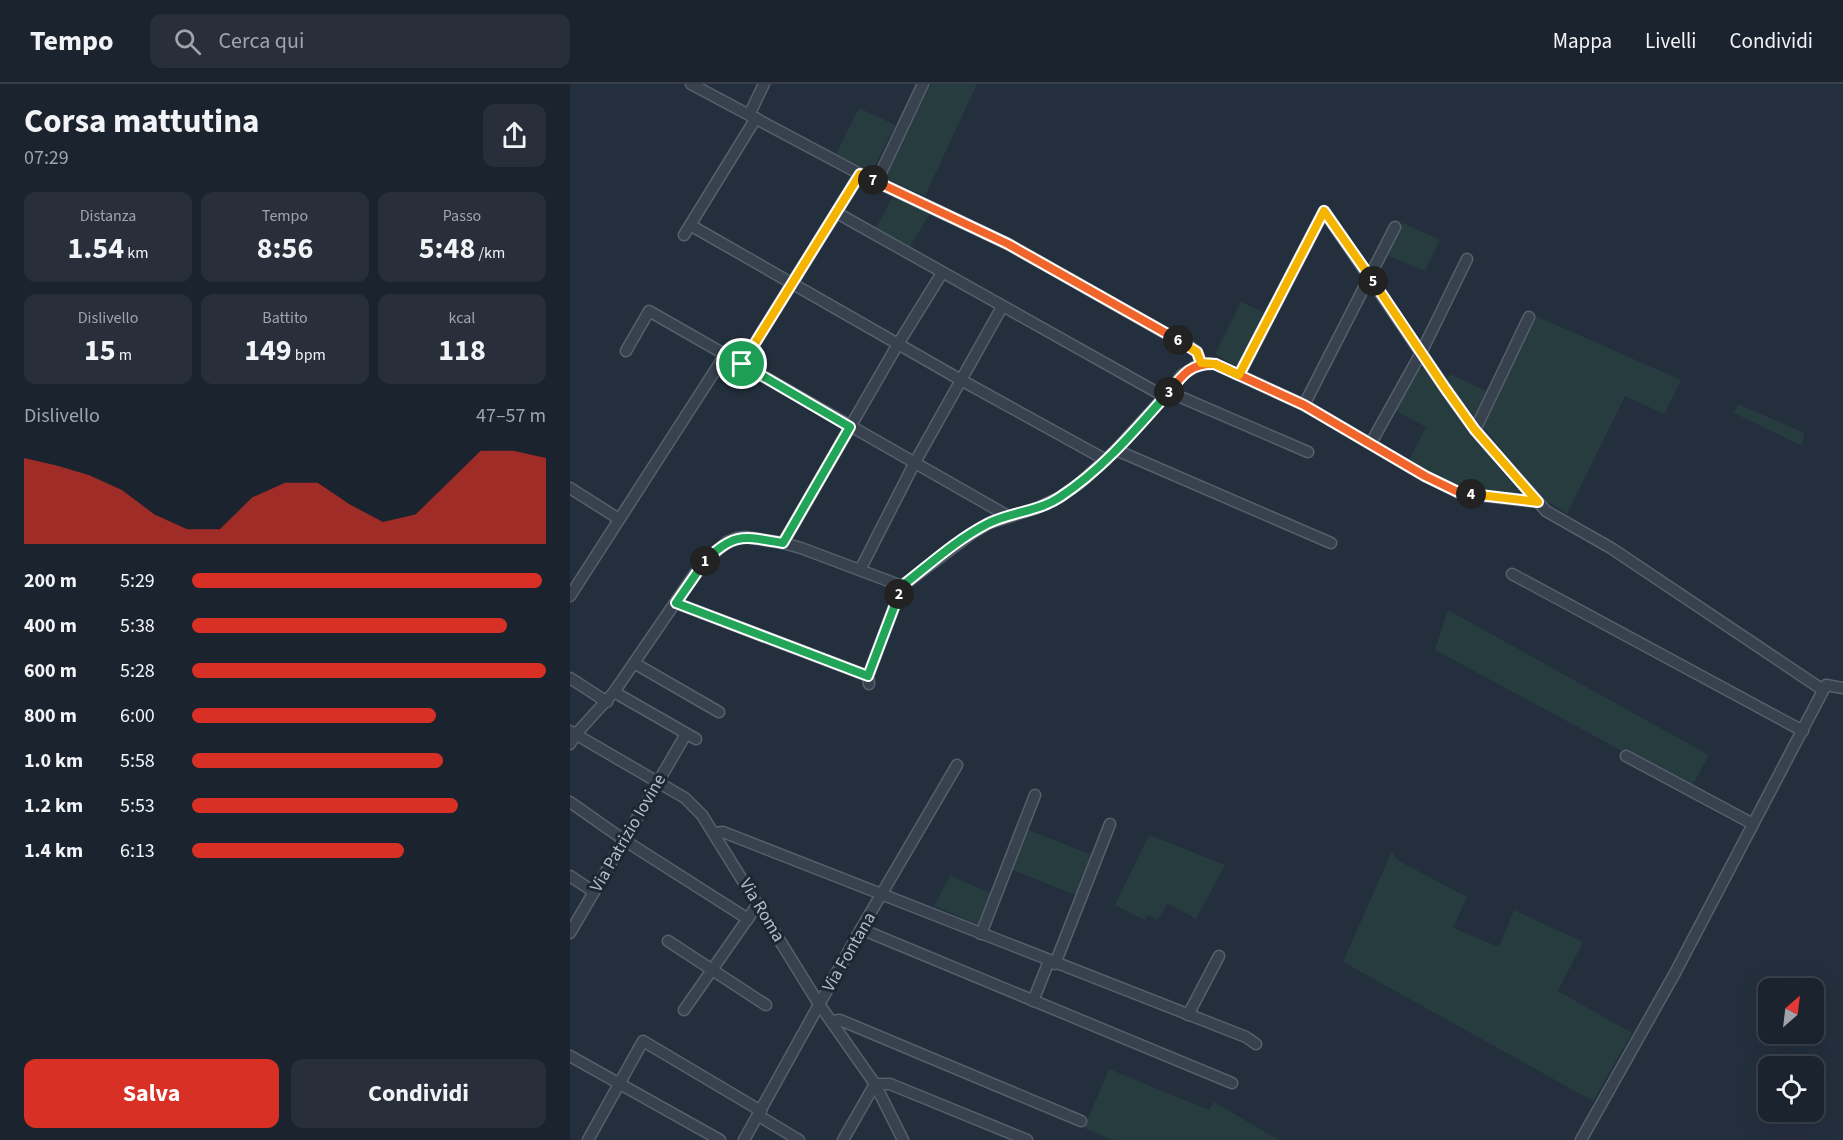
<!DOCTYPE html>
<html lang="it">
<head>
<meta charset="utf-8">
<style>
  :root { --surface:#1b232e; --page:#282f3a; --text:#f1f3f6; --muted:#a0a4aa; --line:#39404a; --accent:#d93025 }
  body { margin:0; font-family:"Source Sans 3",sans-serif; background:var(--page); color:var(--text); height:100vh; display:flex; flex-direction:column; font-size:22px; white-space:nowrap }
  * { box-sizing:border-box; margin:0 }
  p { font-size:20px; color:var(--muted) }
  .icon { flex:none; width:33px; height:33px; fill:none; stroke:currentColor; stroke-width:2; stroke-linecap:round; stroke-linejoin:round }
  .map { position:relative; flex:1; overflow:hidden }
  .details { display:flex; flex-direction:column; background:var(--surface); width:570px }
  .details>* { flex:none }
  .needle { width:39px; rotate:28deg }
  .tools { position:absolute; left:1188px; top:894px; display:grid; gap:12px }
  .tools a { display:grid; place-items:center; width:66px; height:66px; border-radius:12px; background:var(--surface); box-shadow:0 6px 24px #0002,0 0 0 2px var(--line); font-size:30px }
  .pin { position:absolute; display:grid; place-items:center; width:51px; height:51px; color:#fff; margin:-26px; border:3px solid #fff; border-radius:50%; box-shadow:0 2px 6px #0007 }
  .km { position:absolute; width:30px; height:30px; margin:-15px; border-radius:50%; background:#222; color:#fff; font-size:16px; line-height:30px; text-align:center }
  .round { display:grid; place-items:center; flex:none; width:63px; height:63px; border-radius:12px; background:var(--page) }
  .overview { display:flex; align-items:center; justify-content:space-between; height:102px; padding:0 24px }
  h1 { font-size:33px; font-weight:700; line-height:45px }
  .figures { display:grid; grid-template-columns:repeat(3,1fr); gap:9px; height:102px; padding:6px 24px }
  .figures div { display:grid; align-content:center; border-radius:12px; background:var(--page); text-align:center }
  .figures b { font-size:30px; font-weight:700 }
  .figures small { font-size:16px; font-weight:400 }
  .figures p { font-size:16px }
  .chart { height:168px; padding:12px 24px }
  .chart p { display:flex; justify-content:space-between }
  .chart svg { width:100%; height:108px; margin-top:6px; fill:var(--accent); opacity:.7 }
  .button { display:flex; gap:12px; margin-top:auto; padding:12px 24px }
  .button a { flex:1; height:69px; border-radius:12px; background:var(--accent); color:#fff; font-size:24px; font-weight:700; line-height:69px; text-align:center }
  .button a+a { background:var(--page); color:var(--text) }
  ul { padding:0 24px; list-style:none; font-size:20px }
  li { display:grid; grid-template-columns:96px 72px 1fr; align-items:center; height:45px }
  li i { height:15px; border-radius:8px; background:var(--accent) }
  header { display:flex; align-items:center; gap:36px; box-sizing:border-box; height:84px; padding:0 30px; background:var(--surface); border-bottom:2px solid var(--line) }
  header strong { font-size:28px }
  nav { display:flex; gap:33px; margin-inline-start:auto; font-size:21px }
  .search { width:420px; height:54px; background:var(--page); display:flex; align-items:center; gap:15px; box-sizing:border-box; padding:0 21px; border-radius:12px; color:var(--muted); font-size:22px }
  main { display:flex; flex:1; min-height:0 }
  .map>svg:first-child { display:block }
  .green { fill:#263c3f }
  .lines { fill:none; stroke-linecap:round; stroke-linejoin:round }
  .street-casing { stroke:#565f6c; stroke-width:13 }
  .street { stroke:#38414e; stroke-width:10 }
  .split-1-casing { stroke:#fff; stroke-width:12 }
  .split-2-casing { stroke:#fff; stroke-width:12 }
  .split-3-casing { stroke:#fff; stroke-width:12 }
  .split-4-casing { stroke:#fff; stroke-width:12 }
  .split-5-casing { stroke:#fff; stroke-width:12 }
  .split-6-casing { stroke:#fff; stroke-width:12 }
  .split-7-casing { stroke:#fff; stroke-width:12 }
  .split-8-casing { stroke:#fff; stroke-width:12 }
  .split-1 { stroke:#22a559; stroke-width:8 }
  .split-2 { stroke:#22a559; stroke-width:8 }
  .split-3 { stroke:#22a559; stroke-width:8 }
  .split-4 { stroke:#f0652b; stroke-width:8 }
  .split-5 { stroke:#f5b400; stroke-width:8 }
  .split-6 { stroke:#f5b400; stroke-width:8 }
  .split-7 { stroke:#f0652b; stroke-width:8 }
  .split-8 { stroke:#f5b400; stroke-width:8 }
  .labels { text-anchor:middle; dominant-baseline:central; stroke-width:6; stroke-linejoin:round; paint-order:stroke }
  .street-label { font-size:18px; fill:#b4bcc9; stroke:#1d2633 }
</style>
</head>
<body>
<header>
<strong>Tempo</strong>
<div class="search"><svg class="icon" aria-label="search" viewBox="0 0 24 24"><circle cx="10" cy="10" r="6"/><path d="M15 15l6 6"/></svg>Cerca qui</div>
<nav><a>Mappa</a><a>Livelli</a><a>Condividi</a></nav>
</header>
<main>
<section class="details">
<div class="overview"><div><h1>Corsa mattutina</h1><p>07:29</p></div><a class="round"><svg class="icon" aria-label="share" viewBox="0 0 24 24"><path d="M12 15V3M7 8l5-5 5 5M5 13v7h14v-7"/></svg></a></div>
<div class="figures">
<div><p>Distanza</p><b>1.54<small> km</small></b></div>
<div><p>Tempo</p><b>8:56</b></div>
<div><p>Passo</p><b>5:48<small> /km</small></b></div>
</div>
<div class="figures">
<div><p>Dislivello</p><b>15<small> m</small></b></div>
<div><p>Battito</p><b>149<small> bpm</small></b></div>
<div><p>kcal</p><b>118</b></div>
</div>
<div class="chart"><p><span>Dislivello</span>47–57 m</p>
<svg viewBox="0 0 160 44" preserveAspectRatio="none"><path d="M0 44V9L10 12L20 16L30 22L40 32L50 38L60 38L70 25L80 19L90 19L100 28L110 35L120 32L130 19L140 6L150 6L160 9V44z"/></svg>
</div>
<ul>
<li><b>200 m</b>5:29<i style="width:99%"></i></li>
<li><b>400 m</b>5:38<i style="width:89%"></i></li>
<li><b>600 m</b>5:28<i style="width:100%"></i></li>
<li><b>800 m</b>6:00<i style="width:69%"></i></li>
<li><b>1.0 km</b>5:58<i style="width:71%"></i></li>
<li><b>1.2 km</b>5:53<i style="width:75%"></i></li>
<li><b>1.4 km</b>6:13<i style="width:60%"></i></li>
</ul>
<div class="button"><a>Salva</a><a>Condividi</a></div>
</section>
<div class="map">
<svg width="1273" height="1056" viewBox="0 0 1273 1056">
  <rect width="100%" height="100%" fill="#242f3e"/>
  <g class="green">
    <polygon points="361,0 407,0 355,112 315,94"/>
    <polygon points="289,24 325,41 302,88 266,70"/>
    <polygon points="323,112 360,129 340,162 306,144"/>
    <polygon points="833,139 870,156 855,187 817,171"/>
    <polygon points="671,218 695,229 667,283 645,270"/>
    <polygon points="966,232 1111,296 1094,330 1055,312 997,430 974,416 912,342"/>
    <polygon points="853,284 899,348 949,407 947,411 899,404 874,396 839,376 856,343 826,327 848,285"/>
    <polygon points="880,290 918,308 906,332 904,332 876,296"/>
    <polygon points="1168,320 1234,349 1232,362 1164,329"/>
    <polygon points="878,526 1139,671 1121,704 865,566"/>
    <polygon points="458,746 522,771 506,811 442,786"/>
    <polygon points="579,751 655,781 626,835 598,819 587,836 578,831 575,836 545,821"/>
    <polygon points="822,767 827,776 897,813 883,844 929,863 944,826 1013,858 988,907 1062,949 1023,1017 773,878"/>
    <polygon points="380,792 421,809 409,841 364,822"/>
    <polygon points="539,985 639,1026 644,1018 709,1056 543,1056 514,1044"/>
  </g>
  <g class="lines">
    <g class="street-casing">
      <g id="street">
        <polyline points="121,0 290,90 438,160 620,263 627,268 631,279"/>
        <polyline points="179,31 194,0"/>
        <polyline points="307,97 353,0"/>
        <polyline points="267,129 588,309 599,308 738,368"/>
        <polyline points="120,141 391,296 536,376"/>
        <polyline points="114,151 186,34"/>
        <polyline points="56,267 79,227 438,432"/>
        <polyline points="172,280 290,90"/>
        <polyline points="669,291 754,127 875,304 905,346 976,427 1041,464 1253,606"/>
        <polyline points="734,321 825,143"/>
        <polyline points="905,346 959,233"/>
        <polyline points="801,359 851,269 897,175"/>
        <polyline points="546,366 761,459"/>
        <polyline points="0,404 49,435"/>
        <polyline points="213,459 328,260 372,189"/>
        <polyline points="290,486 344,380 432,223"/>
        <polyline points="942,490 1233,647"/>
        <polyline points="0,512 155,271"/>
        <polyline points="106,519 298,592"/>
        <polyline points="64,579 149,628"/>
        <polyline points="0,594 37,618"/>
        <polyline points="299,600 298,592 332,502 401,450 419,439 467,424 490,413 510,399 546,366 599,308 612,291 631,279 645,280 734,321 855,392 890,409 968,418"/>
        <polyline points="44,608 126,655"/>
        <polyline points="0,647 115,714 132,731 249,920 305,1000 333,1056"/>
        <polyline points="0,660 6,650 44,608 131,481 157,458 167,454 176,453 213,459 231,464 332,502"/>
        <polyline points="1056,672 1183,740"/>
        <polyline points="0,718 54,756 178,835"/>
        <path d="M145,749L153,748C328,815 501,886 676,953L686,960"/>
        <polyline points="0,792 24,808"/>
        <polyline points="291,845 662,999"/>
        <polyline points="0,849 116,650"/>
        <polyline points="411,850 465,711"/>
        <polyline points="98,857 196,921"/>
        <polyline points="485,880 540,740"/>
        <polyline points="463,917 479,877"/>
        <polyline points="114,926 188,820"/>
        <polyline points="618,931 649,872"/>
        <polyline points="261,937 270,936 511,1037"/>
        <polyline points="0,972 150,1056"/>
        <polyline points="189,1032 229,1056"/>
        <polyline points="18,1056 73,957 191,1027"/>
        <polyline points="174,1056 291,845 387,681"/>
        <polyline points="273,1056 305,1000 320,1000 457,1056"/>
        <polyline points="1011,1056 1105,889 1256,601 1273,604"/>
      </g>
    </g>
    <use href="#street" class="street"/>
  </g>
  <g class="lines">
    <g class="split-1-casing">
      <path id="split-1" d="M135,477C165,447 175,453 213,459L280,343L172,280"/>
    </g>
    <g class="split-2-casing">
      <polyline id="split-2" points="135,477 106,519 298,592 329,510"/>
    </g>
    <g class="split-3-casing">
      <path id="split-3" d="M329,510L332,502C359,481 386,456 417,440C440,428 468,428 490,413C533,385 566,345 599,308"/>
    </g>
    <g class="split-4-casing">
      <path id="split-4" d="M599,308C613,290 621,279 645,280L734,321L855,392L890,409L901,410"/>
    </g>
    <g class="split-5-casing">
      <polyline id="split-5" points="803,197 875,304 905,346 968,418 901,410"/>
    </g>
    <g class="split-6-casing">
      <polyline id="split-6" points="608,256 627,268 631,279 645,280 669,291 754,127 803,197"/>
    </g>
    <g class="split-7-casing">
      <polyline id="split-7" points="303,96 438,160 608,256"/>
    </g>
    <g class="split-8-casing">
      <polyline id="split-8" points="172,280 290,90 303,96"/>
    </g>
    <use href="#split-1" class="split-1"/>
    <use href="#split-2" class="split-2"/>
    <use href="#split-3" class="split-3"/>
    <use href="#split-4" class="split-4"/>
    <use href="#split-5" class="split-5"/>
    <use href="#split-6" class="split-6"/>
    <use href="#split-7" class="split-7"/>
    <use href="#split-8" class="split-8"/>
  </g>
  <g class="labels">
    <g class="street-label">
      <text transform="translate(58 749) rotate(-60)">Via Patrizio Iovine</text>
      <text transform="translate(192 826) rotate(59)">Via Roma</text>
      <text transform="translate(279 868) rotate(-60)">Via Fontana</text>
    </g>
  </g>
</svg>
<div class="tools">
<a><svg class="needle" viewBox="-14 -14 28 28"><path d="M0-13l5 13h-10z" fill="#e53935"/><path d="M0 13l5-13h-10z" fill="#a0a4aa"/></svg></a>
<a><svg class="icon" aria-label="locate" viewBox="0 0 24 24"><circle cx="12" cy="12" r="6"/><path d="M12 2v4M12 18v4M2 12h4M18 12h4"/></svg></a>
</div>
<div class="pin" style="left:172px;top:280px;background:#1e9e55"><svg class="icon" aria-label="arrive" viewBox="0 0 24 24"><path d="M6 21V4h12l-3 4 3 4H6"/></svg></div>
<b class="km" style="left:135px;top:477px">1</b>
<b class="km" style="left:329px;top:510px">2</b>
<b class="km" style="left:599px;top:308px">3</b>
<b class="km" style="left:901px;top:410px">4</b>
<b class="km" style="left:803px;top:197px">5</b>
<b class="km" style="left:608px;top:256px">6</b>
<b class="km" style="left:303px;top:96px">7</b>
</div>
</main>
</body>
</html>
